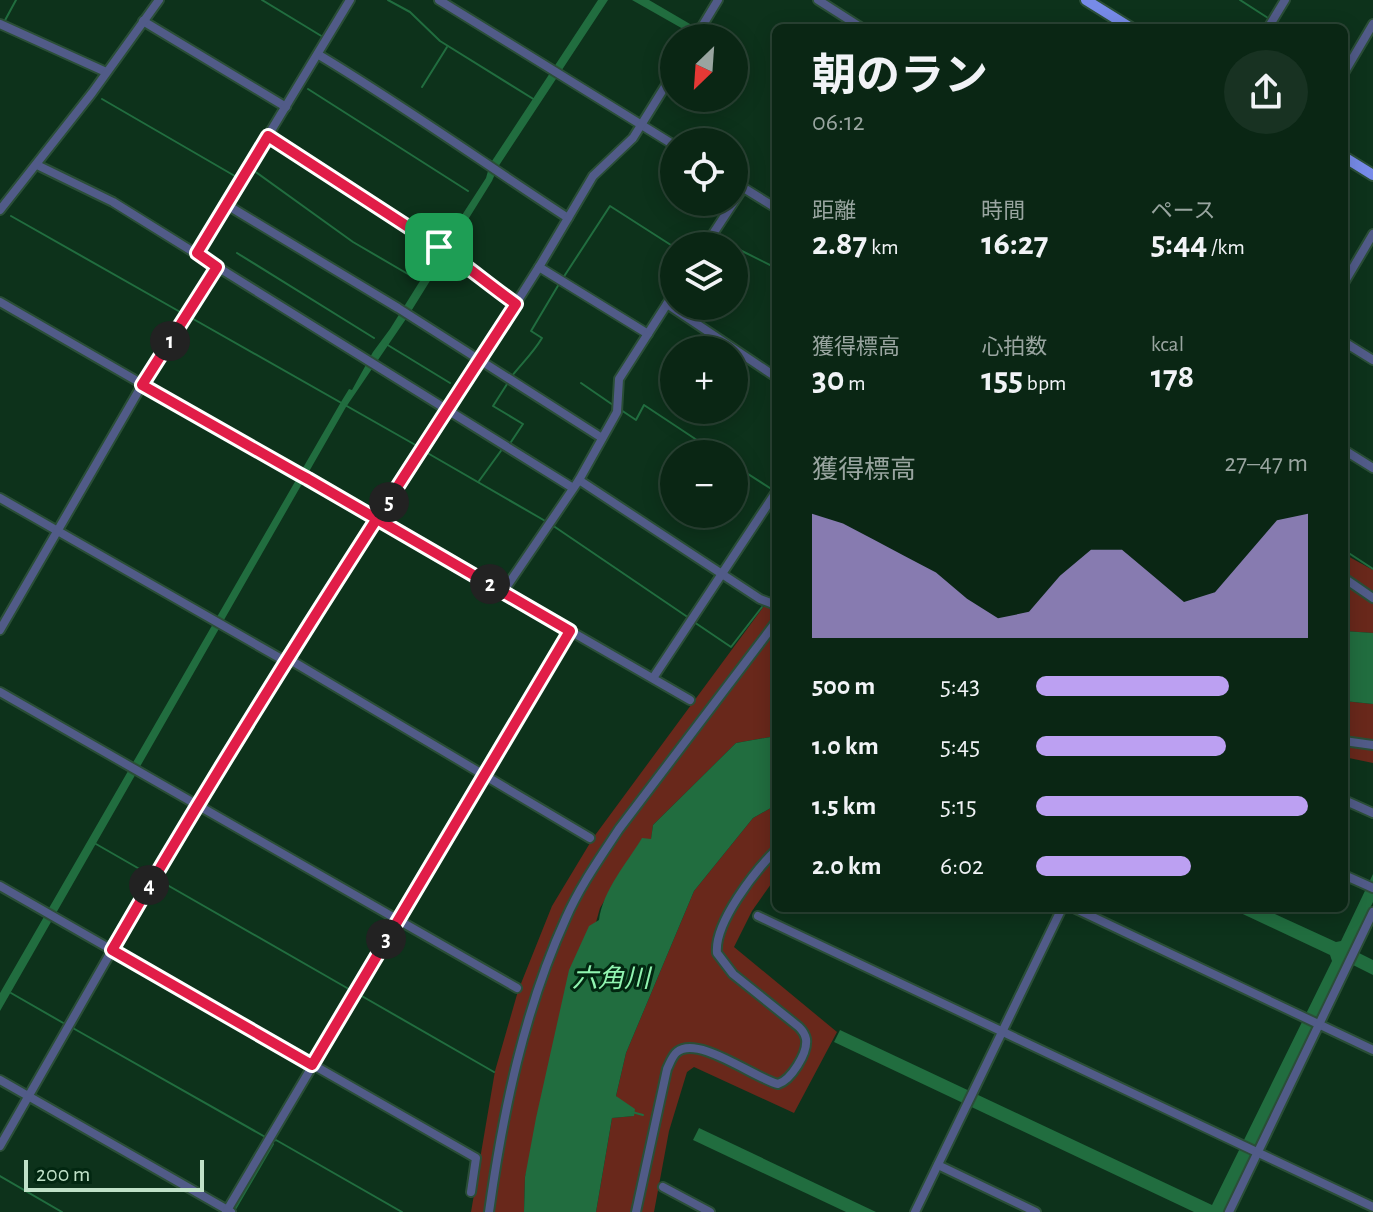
<!DOCTYPE html>
<html lang="ja">
<head>
<meta charset="utf-8">
<style>
  :root { --surface:#0a2614; --page:#183222; --text:#f1f3f6; --muted:#99a5a0; --line:#2a4334; --accent:#bca0f2 }
  body { margin:0; font-family:"Alegreya Sans","Noto Sans JP",sans-serif; background:var(--page); color:var(--text); height:100vh; display:flex; flex-direction:column; font-size:30px; white-space:nowrap }
  * { box-sizing:border-box; margin:0 }
  p { font-size:26px; color:var(--muted) }
  .icon { flex:none; width:44px; height:44px; fill:none; stroke:currentColor; stroke-width:2; stroke-linecap:round; stroke-linejoin:round }
  .map { position:relative; flex:1; overflow:hidden }
  .panel { position:absolute; left:772px; top:24px; width:576px; height:888px; display:flex; flex-direction:column; background:var(--surface); border-radius:12px; box-shadow:0 4px 20px #0003,0 0 0 2px var(--line) }
  .panel>* { flex:none }
  .needle { width:52px; rotate:205deg }
  .fabs { position:absolute; left:660px; top:24px; display:grid; gap:16px }
  .fabs a { display:grid; place-items:center; width:88px; height:88px; border-radius:50%; background:var(--surface); box-shadow:0 4px 20px #0003,0 0 0 2px var(--line); font-size:40px }
  .scale { position:absolute; left:24px; bottom:20px; width:180px; box-sizing:border-box; padding-left:8px; border:4px solid #c0e1c8; border-top:0; font-size:22px; line-height:28px; white-space:nowrap; color:#c0e1c8; -webkit-text-stroke:6px #022711; paint-order:stroke }
  .pin { position:absolute; display:grid; place-items:center; width:68px; height:68px; color:#fff; margin:-34px; border-radius:16px; box-shadow:0 4px 12px #0006 }
  .km { position:absolute; width:40px; height:40px; margin:-20px; border-radius:50%; background:#222; color:#fff; font-size:22px; line-height:40px; text-align:center }
  .round { display:grid; place-items:center; flex:none; width:84px; height:84px; border-radius:42px; background:var(--page) }
  .summary { display:flex; align-items:center; justify-content:space-between; height:136px; padding:0 40px }
  h1 { font-size:44px; font-weight:700; line-height:60px }
  .stats { display:grid; grid-template-columns:repeat(3,1fr); gap:12px; height:136px; padding:8px 40px }
  .stats div { display:grid; align-content:center }
  .stats b { font-size:34px; font-weight:700 }
  .stats small { font-size:22px; font-weight:400 }
  .stats p { font-size:22px }
  .chart { height:224px; padding:16px 40px }
  .chart p { display:flex; justify-content:space-between }
  .chart svg { width:100%; height:144px; margin-top:8px; fill:var(--accent); opacity:.7 }
  ul { padding:0 40px; list-style:none; font-size:26px }
  li { display:grid; grid-template-columns:128px 96px 1fr; align-items:center; height:60px }
  li i { height:20px; border-radius:10px; background:var(--accent) }
  .map>svg:first-child { display:block }
  .green { fill:#69281b }
  .water { fill:#216d3f }
  .lines { fill:none; stroke-linecap:round; stroke-linejoin:round }
  .stream { stroke:#216d3f; stroke-width:2 }
  .minor-casing { stroke:#2a4e37; stroke-width:12 }
  .major-casing { stroke:#2a4e37; stroke-width:14 }
  .minor { stroke:#515b88; stroke-width:8 }
  .major { stroke:#778be8; stroke-width:10 }
  .route-casing { stroke:#fff; stroke-width:16 }
  .route { stroke:#e11d48; stroke-width:10 }
  .labels { text-anchor:middle; dominant-baseline:central; stroke-width:6; stroke-linejoin:round; paint-order:stroke }
  .water-label { font-size:26px; font-style:italic; fill:#91f5b1; stroke:#022711 }
</style>
</head>
<body>
<div class="map">
<svg width="1373" height="1212" viewBox="0 0 1373 1212">
  <rect width="100%" height="100%" fill="#0d321b"/>
  <g class="green">
    <polygon points="1344,554 1373,570 1373,633 1344,631"/>
    <polygon points="776,601 776,736 736,743 653,825 651,840 642,839 600,908 525,1177 524,1212 471,1212 495,1071 518,991 552,906 593,838 764,606"/>
    <polygon points="1344,701 1373,704 1373,763 1344,757"/>
    <polygon points="776,805 776,877 752,911 734,947 837,1032 794,1113 694,1067 687,1072 669,1131 654,1212 596,1212 612,1118 633,1116 616,1096 626,1053 694,891 753,818"/>
  </g>
  <g class="water">
    <polygon points="598,0 608,0 498,167 492,181 410,313 346,407 0,1011 0,993 341,402 349,389 352,390 373,352 390,329 420,281 435,262 433,260 486,178 490,164"/>
    <polygon points="632,0 649,0 714,38 699,38"/>
    <polygon points="1344,631 1373,633 1373,704 1344,701"/>
    <path d="M776,736V805L753,818L694,891L626,1053L616,1096L635,1109L634,1116L612,1118L596,1212H524L525,1177L536,1118L569,970L589,926L599,920C603,890 627,863 642,838L651,839L653,825L736,743Z"/>
    <polygon points="1373,874 1373,902 1348,954 1357,952 1373,960 1373,975 1351,964 1347,957 1225,1212 1194,1212 834,1042 840,1030 1212,1205 1332,961 1330,955 1230,908 1262,908 1336,942 1341,941"/>
    <polygon points="699,1128 876,1212 846,1212 693,1140"/>
  </g>
  <g class="lines">
    <g class="stream">
      <polyline points="262,0 323,37 345,0"/>
      <polyline points="388,0 410,12 440,41 535,100"/>
      <polyline points="1240,0 1268,18"/>
      <polyline points="3,24 16,0"/>
      <polyline points="422,87 447,47"/>
      <polyline points="308,89 468,191"/>
      <polyline points="102,99 240,179"/>
      <polyline points="245,182 253,170 353,242 413,277"/>
      <polyline points="11,216 182,313"/>
      <polyline points="714,238 731,246"/>
      <polyline points="734,247 776,268"/>
      <polyline points="237,253 374,338"/>
      <polyline points="563,278 610,206 674,247"/>
      <polyline points="188,316 419,447"/>
      <polyline points="386,344 450,383"/>
      <path d="M512,376C523,362 533,353 542,338L531,331L559,284"/>
      <polyline points="509,381 493,406 523,424 509,445"/>
      <polyline points="581,383 613,405"/>
      <polyline points="621,410 636,420 644,405 718,454"/>
      <polyline points="424,451 547,522"/>
      <polyline points="734,465 773,490"/>
      <polyline points="479,481 503,448"/>
      <polyline points="552,525 689,618"/>
      <polyline points="1344,550 1373,569"/>
      <polyline points="694,622 731,647 762,607"/>
      <polyline points="96,844 150,875"/>
      <polyline points="155,878 354,992"/>
      <polyline points="11,993 65,1024"/>
      <polyline points="360,995 494,1072"/>
      <polyline points="71,1027 267,1138"/>
      <polyline points="632,1112 643,1115"/>
      <polyline points="272,1141 276,1140 402,1212"/>
      <polyline points="0,1176 62,1212"/>
      <polyline points="234,1211 273,1144"/>
    </g>
    <g class="minor-casing">
      <g id="minor">
        <polyline points="439,0 674,145"/>
        <polyline points="818,0 862,28"/>
        <polyline points="143,21 286,107"/>
        <polyline points="0,24 106,72"/>
        <polyline points="1268,28 1285,0"/>
        <polyline points="695,38 718,0"/>
        <path d="M319,55C404,106 485,164 568,218"/>
        <polyline points="1344,73 1373,24"/>
        <polyline points="268,136 472,269 482,280 516,304"/>
        <polyline points="37,165 113,202 573,488"/>
        <polyline points="734,182 776,208"/>
        <polyline points="227,205 398,308 602,438"/>
        <polyline points="0,210 92,93 159,0"/>
        <polyline points="705,246 743,188"/>
        <polyline points="197,253 350,0"/>
        <polyline points="539,267 648,334"/>
        <polyline points="1344,283 1373,234"/>
        <polyline points="0,302 690,700"/>
        <polyline points="667,304 776,377"/>
        <polyline points="1344,342 1373,360"/>
        <polyline points="1344,450 1373,468"/>
        <polyline points="579,480 760,599 776,605"/>
        <polyline points="0,498 285,661 292,661 590,838"/>
        <polyline points="1344,578 1373,598"/>
        <polyline points="503,592 579,480 617,412 619,379 674,293"/>
        <polyline points="0,630 142,385 217,267"/>
        <polyline points="653,678 776,492"/>
        <polyline points="0,692 517,988"/>
        <polyline points="1344,741 1373,745"/>
        <polyline points="1344,800 1373,813"/>
        <polyline points="1344,875 1373,888"/>
        <polyline points="0,886 476,1158 471,1192"/>
        <polyline points="1074,908 1373,1050"/>
        <polyline points="758,916 1373,1207"/>
        <polyline points="0,1080 231,1212"/>
        <polyline points="0,1146 155,875 285,661 449,409 539,267 593,176 633,138 674,72"/>
        <polyline points="938,1165 1036,1212"/>
        <polyline points="663,1187 710,1212"/>
        <polyline points="226,1212 570,631"/>
        <path d="M489,1212C503,1112 524,1010 566,918C580,886 600,858 619,829L776,622"/>
        <path d="M636,1212L667,1069C670,1063 672,1056 677,1052C698,1035 754,1078 778,1084C791,1080 808,1053 806,1039C805,1034 802,1030 799,1027L733,974L717,953C714,923 755,871 776,850"/>
        <polyline points="915,1212 1062,908"/>
        <polyline points="1229,1212 1373,912"/>
      </g>
    </g>
    <g class="major-casing">
      <g id="major">
        <polyline points="1086,0 1131,28"/>
        <polyline points="1344,157 1373,175"/>
      </g>
    </g>
    <use href="#minor" class="minor"/>
    <use href="#major" class="major"/>
  </g>
  <g class="lines">
    <g class="route-casing">
      <path id="route" d="M439,247L268,136L197,253L217,267L142,385L297,473L308,479C395,530 483,580 570,631L312,1065L112,950C239,730 377,517 516,304C489,285 466,265 439,247"/>
    </g>
    <use href="#route" class="route"/>
  </g>
  <g class="labels">
    <g class="water-label">
      <text x="611" y="979">六角川</text>
    </g>
  </g>
</svg>
<div class="fabs">
<a><svg class="needle" viewBox="-14 -14 28 28"><path d="M0-13l5 13h-10z" fill="#e53935"/><path d="M0 13l5-13h-10z" fill="#99a5a0"/></svg></a>
<a><svg class="icon" aria-label="locate" viewBox="0 0 24 24"><circle cx="12" cy="12" r="6"/><path d="M12 2v4M12 18v4M2 12h4M18 12h4"/></svg></a>
<a><svg class="icon" aria-label="layers" viewBox="0 0 24 24"><path d="M12 4l9 5-9 5-9-5zM3 14l9 5 9-5"/></svg></a>
<a>+</a>
<a>−</a>
</div>
<div class="scale">200 m</div>
<div class="pin" style="left:439px;top:247px;background:#1e9e55"><svg class="icon" aria-label="arrive" viewBox="0 0 24 24"><path d="M6 21V4h12l-3 4 3 4H6"/></svg></div>
<b class="km" style="left:170px;top:341px">1</b>
<b class="km" style="left:490px;top:584px">2</b>
<b class="km" style="left:386px;top:939px">3</b>
<b class="km" style="left:149px;top:885px">4</b>
<b class="km" style="left:389px;top:502px">5</b>
<section class="panel">
<div class="summary"><div><h1>朝のラン</h1><p>06:12</p></div><a class="round"><svg class="icon" aria-label="share" viewBox="0 0 24 24"><path d="M12 15V3M7 8l5-5 5 5M5 13v7h14v-7"/></svg></a></div>
<div class="stats">
<div><p>距離</p><b>2.87<small> km</small></b></div>
<div><p>時間</p><b>16:27</b></div>
<div><p>ペース</p><b>5:44<small> /km</small></b></div>
</div>
<div class="stats">
<div><p>獲得標高</p><b>30<small> m</small></b></div>
<div><p>心拍数</p><b>155<small> bpm</small></b></div>
<div><p>kcal</p><b>178</b></div>
</div>
<div class="chart"><p><span>獲得標高</span>27–47 m</p>
<svg viewBox="0 0 160 44" preserveAspectRatio="none"><path d="M0 44V6L10 9L20 14L30 19L40 24L50 32L60 38L70 36L80 25L90 17L100 17L110 25L120 33L130 30L140 19L150 8L160 6V44z"/></svg>
</div>
<ul>
<li><b>500 m</b>5:43<i style="width:71%"></i></li>
<li><b>1.0 km</b>5:45<i style="width:70%"></i></li>
<li><b>1.5 km</b>5:15<i style="width:100%"></i></li>
<li><b>2.0 km</b>6:02<i style="width:57%"></i></li>
</ul>
</section>
</div>
</body>
</html>
